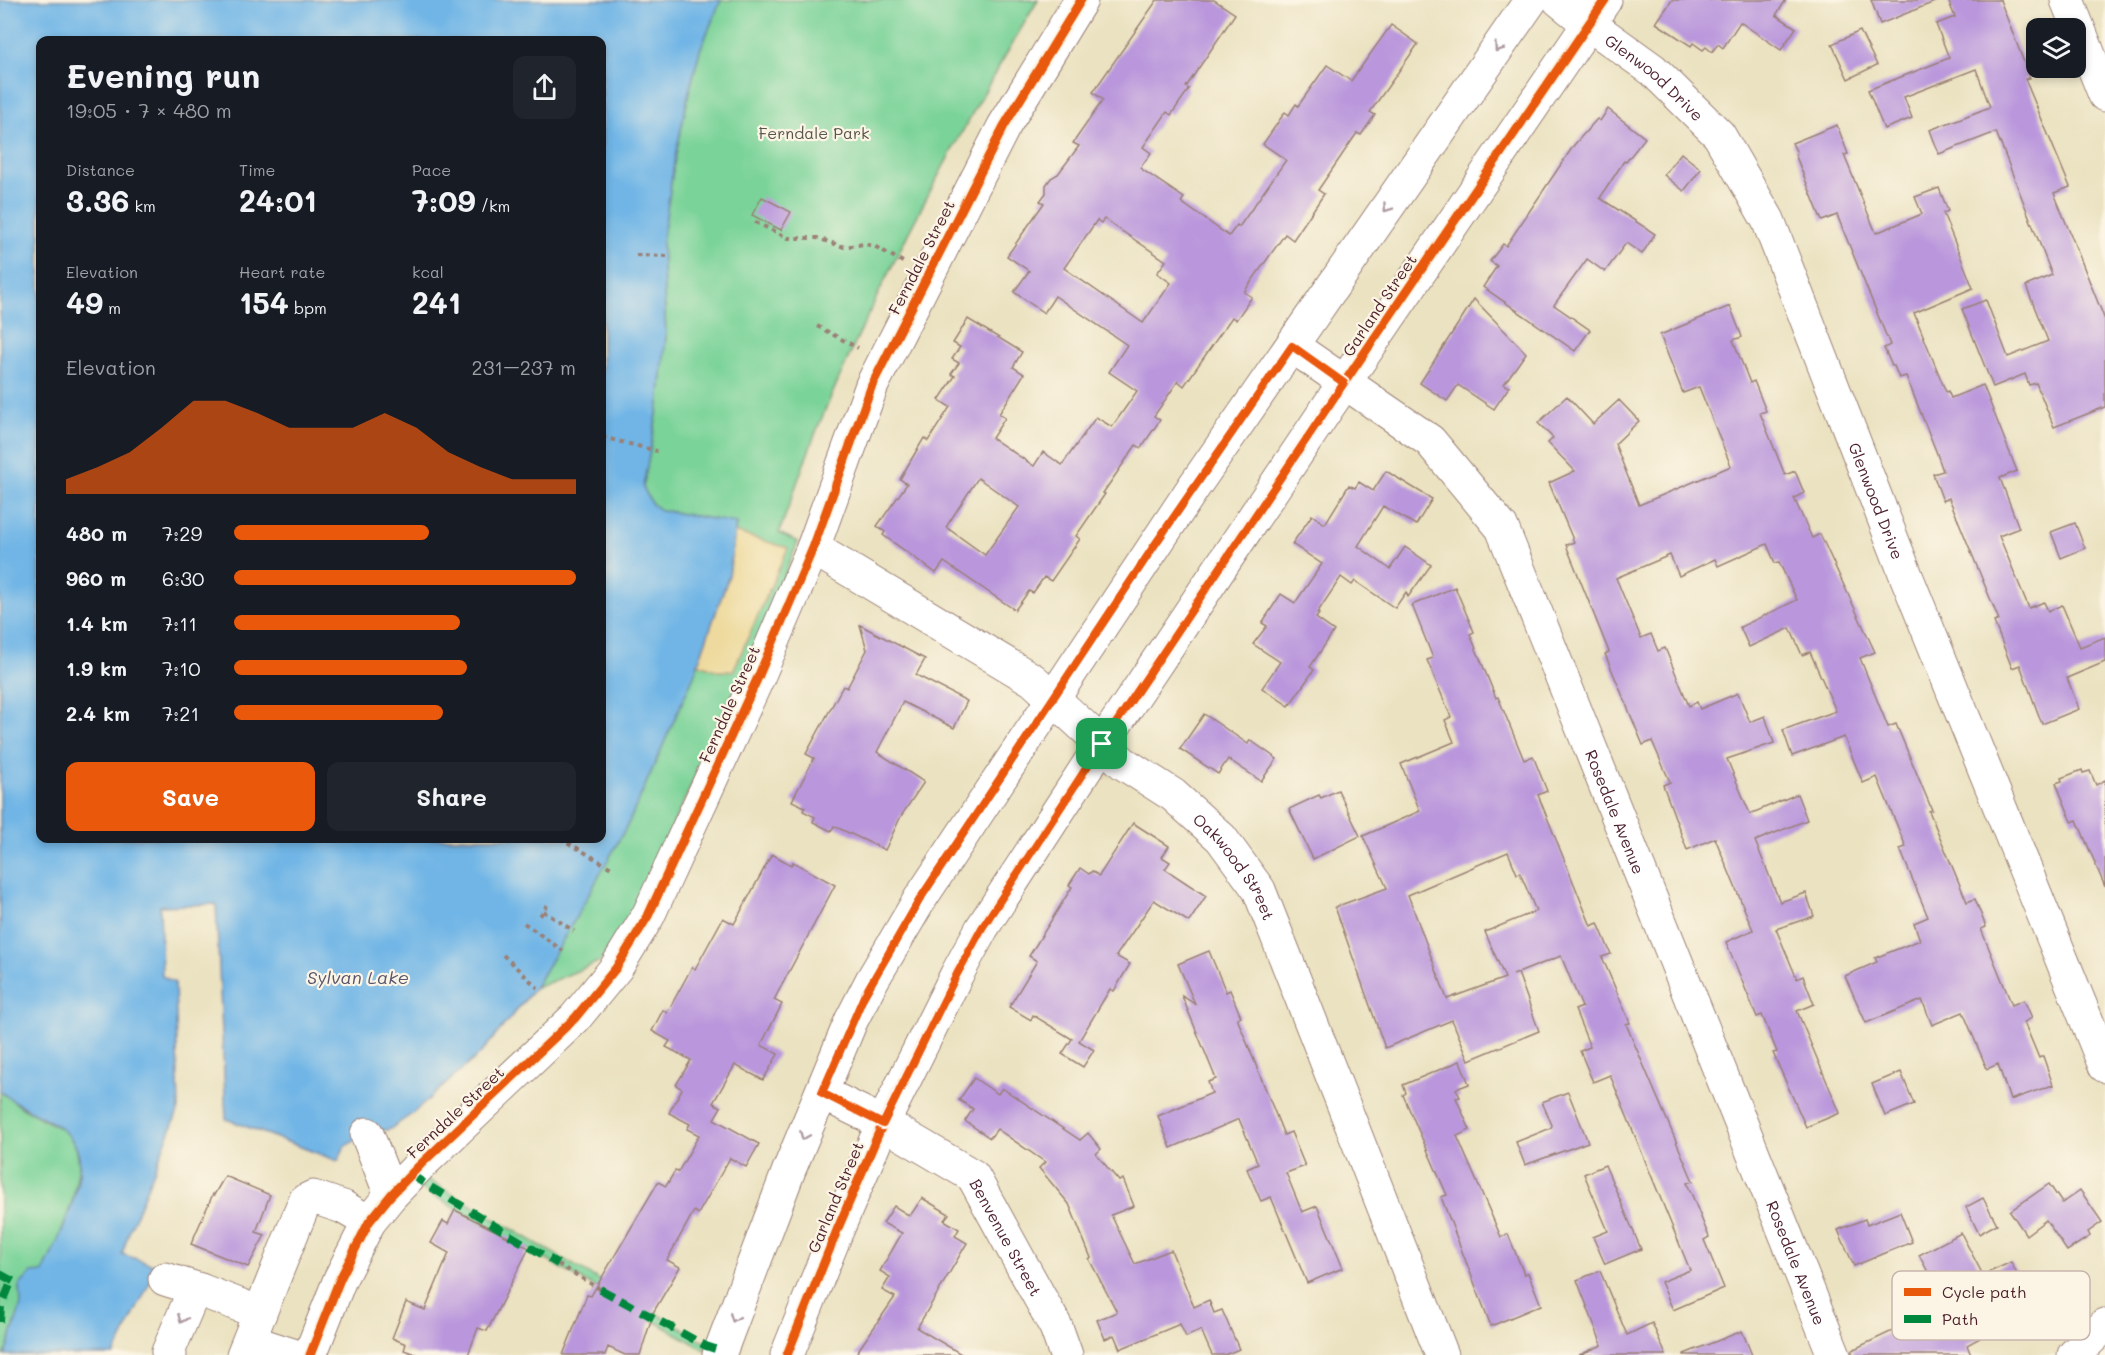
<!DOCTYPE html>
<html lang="en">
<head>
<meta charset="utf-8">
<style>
  :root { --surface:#171b24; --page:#20242c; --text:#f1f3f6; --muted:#9ea1a6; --accent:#ea580c }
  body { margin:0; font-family:Mali,sans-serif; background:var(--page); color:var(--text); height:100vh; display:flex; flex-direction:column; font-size:22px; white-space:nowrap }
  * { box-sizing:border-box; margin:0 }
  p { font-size:20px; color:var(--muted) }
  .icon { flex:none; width:33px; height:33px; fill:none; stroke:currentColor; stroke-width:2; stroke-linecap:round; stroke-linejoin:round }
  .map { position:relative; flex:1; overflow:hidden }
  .sheet { position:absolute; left:36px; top:36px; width:570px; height:807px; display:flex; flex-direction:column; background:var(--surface); border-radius:12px; box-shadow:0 3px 9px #0003 }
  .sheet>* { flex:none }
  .fabs { position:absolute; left:2026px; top:18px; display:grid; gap:12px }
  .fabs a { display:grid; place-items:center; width:60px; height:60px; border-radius:12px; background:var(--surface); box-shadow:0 3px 9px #0003; font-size:30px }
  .pin { position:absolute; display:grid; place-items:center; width:51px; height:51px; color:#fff; margin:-26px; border-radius:12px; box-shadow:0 3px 9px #0006 }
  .round { display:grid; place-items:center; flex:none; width:63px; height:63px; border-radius:12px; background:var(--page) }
  .headline { display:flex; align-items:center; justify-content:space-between; height:102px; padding:0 30px }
  h1 { font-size:33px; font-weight:700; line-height:45px }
  .figures { display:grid; grid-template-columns:repeat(3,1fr); gap:9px; height:102px; padding:6px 30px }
  .figures div { display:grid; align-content:center }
  .figures b { font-size:30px; font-weight:700 }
  .figures small { font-size:16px; font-weight:400 }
  .figures p { font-size:16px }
  .chart { height:168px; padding:12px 30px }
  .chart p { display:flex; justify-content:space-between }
  .chart svg { width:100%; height:108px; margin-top:6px; fill:var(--accent); opacity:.7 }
  .primary-button { display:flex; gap:12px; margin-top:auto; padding:12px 30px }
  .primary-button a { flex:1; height:69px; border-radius:12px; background:var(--accent); color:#fff; font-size:24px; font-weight:700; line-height:69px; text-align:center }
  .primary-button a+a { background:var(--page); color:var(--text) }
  ul { padding:0 30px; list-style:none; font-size:20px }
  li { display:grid; grid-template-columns:96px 72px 1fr; align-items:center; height:45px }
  li i { height:15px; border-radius:8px; background:var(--accent) }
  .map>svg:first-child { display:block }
  .green { fill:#7ad399; stroke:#627962; stroke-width:1.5 }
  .sand { fill:#eeda9e; stroke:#9c7c64; stroke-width:1.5 }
  .water { fill:#6fb5e6; stroke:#5c6a88; stroke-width:1.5; fill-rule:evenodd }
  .building { fill:#ba97dc; fill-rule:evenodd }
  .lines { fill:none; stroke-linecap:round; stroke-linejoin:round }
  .minor-casing { stroke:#9a8076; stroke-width:35 }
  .path { stroke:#9a8076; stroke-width:4; stroke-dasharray:4.5 4.5; stroke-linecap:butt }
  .minor { stroke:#fff; stroke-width:33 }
  .quiet { stroke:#00873e; stroke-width:8; stroke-dasharray:15 8; stroke-linecap:butt }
  .cycleway-casing { stroke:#fcf5e5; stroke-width:13 }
  .cycleway { stroke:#e8590c; stroke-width:9 }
  .oneway { stroke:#ae9aa0 }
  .route-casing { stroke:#fff; stroke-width:12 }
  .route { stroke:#ea580c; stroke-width:8 }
  .labels { text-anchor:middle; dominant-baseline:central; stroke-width:4.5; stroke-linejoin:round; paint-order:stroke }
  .street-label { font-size:16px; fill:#4a1f2b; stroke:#fcf5e5 }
  .park-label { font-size:16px; fill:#58554c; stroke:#fcf5e5 }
  .water-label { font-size:18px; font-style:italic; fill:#57546c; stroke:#fcf5e5 }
  .key { fill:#fcf5e5; stroke:#c7b5ad; stroke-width:1.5 }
  .key-label { font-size:16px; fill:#4a1f2b }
</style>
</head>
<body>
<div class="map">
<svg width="2105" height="1355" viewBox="0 0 2105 1355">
  <rect width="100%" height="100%" fill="#fcf5e5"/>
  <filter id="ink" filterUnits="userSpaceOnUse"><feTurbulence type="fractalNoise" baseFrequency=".0167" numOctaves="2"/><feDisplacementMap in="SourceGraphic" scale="12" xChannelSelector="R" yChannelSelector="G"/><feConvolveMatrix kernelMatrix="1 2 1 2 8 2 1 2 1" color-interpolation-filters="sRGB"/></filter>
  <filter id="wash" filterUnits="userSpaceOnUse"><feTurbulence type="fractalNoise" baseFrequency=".008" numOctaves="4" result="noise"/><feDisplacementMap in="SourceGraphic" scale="24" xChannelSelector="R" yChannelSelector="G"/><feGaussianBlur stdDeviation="1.35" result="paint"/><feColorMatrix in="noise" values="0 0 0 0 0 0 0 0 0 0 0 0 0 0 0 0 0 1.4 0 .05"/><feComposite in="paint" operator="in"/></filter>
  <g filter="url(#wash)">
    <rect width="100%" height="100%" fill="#ebe2c1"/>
    <g class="green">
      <path d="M721,0H1038C956,137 880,279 818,427C804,462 792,498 779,533L798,542L752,655L632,913L601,961L534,989L574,921L629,822L694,675L729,575L736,523L660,510L652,504L643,487L659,404L666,337L662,243L674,163L689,92L700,50Z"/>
      <polygon points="0,1091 24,1109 60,1128 70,1137 77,1149 79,1165 73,1199 58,1241 43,1272 20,1285 21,1305 5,1355 0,1355"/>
      <polygon points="423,1177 707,1343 705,1350 415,1185"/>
    </g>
    <polygon class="sand" points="734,532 788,548 733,671 718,671 698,663 729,575"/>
    <path class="water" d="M0,0H721L700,50L689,92L674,163L662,243L666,337L659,404L643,487L652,504L660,510L736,523L729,575L694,675L629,822L574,921L534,989L482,1052L412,1114L390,1129L367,1134L345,1146L338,1161L226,1119L216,904L160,906L162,976L175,983L179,1109L129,1232L122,1254L169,1270L150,1282L114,1355H5L21,1305L20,1285L31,1273L43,1272C57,1244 88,1178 77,1149C74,1141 66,1132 59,1127C40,1114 18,1107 0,1091ZM40,40H602V838H40Z"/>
    <g id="blocks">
      <g class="building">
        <path d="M1157,0H1214L1235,14L1186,87L1189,89L1171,115L1167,112L1143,147L1151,153L1140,168L1184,198L1181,202L1229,236L1237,225L1239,227L1286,160L1263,144L1285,112L1289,115L1296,104L1298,106L1327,65L1351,81L1391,25L1418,44L1370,112L1375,115L1361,135L1357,133L1318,190L1324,194L1293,240L1285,234L1244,292L1252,297L1236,320L1232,317L1184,386L1178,381L1154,416L1160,420L1141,448L1136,445L1103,493L1105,494L1076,536L1080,539L1051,581L1044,577L1033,593L1029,591L1015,610L944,562L936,573L883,535L885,532L877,526L907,484L900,479L911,460L924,438L928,441L950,407L939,400L955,376L951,374L959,363L952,359L960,347L953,343L968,319L1022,352L1013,367L1024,374L999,414L1005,418L992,438L1034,466L1043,452L1062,465L1096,417L1112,427L1137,391L1109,372L1127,345L1055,296L1044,313L1014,292L1029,271L1007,256L1044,203L1040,201L1046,193V185L1051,178L1058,174L1079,146L1073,143L1103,100L1093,92ZM1104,219L1166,261L1157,273L1171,283L1143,323L1064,268L1097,220L1101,223ZM978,478L1019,507L985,555L946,527Z"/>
        <polygon points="1672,0 1786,0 1776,15 1796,28 1781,50 1740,22 1723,48 1718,44 1712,52 1706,47 1703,50 1693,43 1691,46 1656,23"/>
        <polygon points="1871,0 1937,0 1937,1 1880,24"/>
        <polygon points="1948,0 2000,0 2030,78 2025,79 2070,187 2054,193 2105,320 2105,407 2054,427 2036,383 2029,385 2025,374 1993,387 1962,309 1986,300 2008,357 2048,341 2026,286 2052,275 1996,132 1939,154 1930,130 1990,107 1976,69 1904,97 1912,118 1884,129 1868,90 1949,58 1936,24 1955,17"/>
        <polygon points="1860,31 1877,65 1848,79 1832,44"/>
        <polygon points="1608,109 1645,138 1626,162 1624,161 1600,198 1655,234 1642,254 1626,243 1605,272 1587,259 1554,305 1590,330 1575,351 1483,287 1497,266 1490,261 1503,244 1506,246 1574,145 1597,119 1600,121"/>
        <polygon points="1837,125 1848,154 1844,155 1876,233 1922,214 1915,197 1939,188 1948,211 1943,213 1973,288 1914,313 1946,392 1948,391 1951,398 1983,385 2017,471 2000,478 2019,528 1999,536 2029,608 2044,602 2048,611 2062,605 2080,647 2105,637 2105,662 2067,678 2079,709 2042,724 2020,665 2012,668 1994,622 1999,620 1949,498 1943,501 1933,474 1943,471 1936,451 1906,376 1899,378 1894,366 1892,366 1884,348 1890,345 1837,215 1822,221 1795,154 1797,153 1792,143"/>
        <polygon points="1681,153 1701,169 1684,191 1664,175"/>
        <polygon points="762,197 791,212 781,230 752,215"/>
        <polygon points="1474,299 1526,353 1504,384 1509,387 1494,409 1458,385 1447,401 1420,383"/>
        <polygon points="1730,306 1742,337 1733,340 1750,383 1754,381 1766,411 1760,413 1785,475 1795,471 1804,493 1794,498 1812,538 1820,534 1875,652 1860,658 1888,727 1896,724 1932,810 1929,811 1967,902 1975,899 1986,927 1981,929 2012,1005 2024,1000 2032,1018 2024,1022 2039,1058 2043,1056 2053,1085 2010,1100 1998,1064 1987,1069 1963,1012 1932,1025 1922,1000 1866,1023 1845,976 1877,962 1875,958 1920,940 1914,923 1928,917 1900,849 1906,847 1877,777 1863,783 1844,737 1792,756 1783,730 1836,711 1810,652 1802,655 1790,628 1749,647 1740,627 1797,600 1779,562 1775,563 1767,544 1718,566 1715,559 1679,576 1670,555 1616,578 1641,638 1651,634 1658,651 1665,648 1689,706 1697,702 1700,709 1738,693 1750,722 1765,716 1774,743 1727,759 1750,814 1797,794 1807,820 1755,841 1780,902 1806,893 1814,916 1776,929 1797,979 1803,976 1814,1004 1797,1011 1840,1113 1806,1127 1773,1053 1777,1052 1762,1015 1757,1017 1726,942 1753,930 1715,838 1687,850 1663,785 1670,782 1652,741 1643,745 1619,687 1605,654 1609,652 1566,545 1574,542 1549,483 1575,471 1548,443 1553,438 1538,423 1567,396 1593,424 1619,400 1639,421 1615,444 1639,505 1731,466 1699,387 1683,393 1660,335"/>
        <polygon points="1386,471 1432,499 1416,525 1383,506 1358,546 1390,569 1405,547 1431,565 1408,597 1406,592 1395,608 1355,581 1352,585 1341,577 1317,613 1319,614 1316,618 1334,631 1310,667 1314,670 1289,706 1262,688 1280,662 1253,644 1267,626 1262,623 1281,594 1295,603 1322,564 1292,544 1312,515 1325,524 1349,485 1355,488 1359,482 1373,491"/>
        <polygon points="2075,523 2085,548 2061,558 2051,532"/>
        <path d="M1455,587L1474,632L1470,634L1496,698L1498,697L1524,760L1533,756L1547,791L1538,795L1591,926L1598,923L1611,954L1602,957L1630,1023L1626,1024L1693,1181L1687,1183L1709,1237L1704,1240L1724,1288L1673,1310L1661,1282L1690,1270L1610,1075L1593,1082L1580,1051L1590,1047L1575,1010L1582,1007L1561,956L1513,975L1518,973L1539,1031L1469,1060L1452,1020L1385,1048L1335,907L1387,888L1363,836L1420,811L1401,764L1454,742L1445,720L1451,717L1427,660L1433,658L1412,605ZM1508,852L1517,874L1520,873L1536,911L1485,932L1505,978L1447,999L1408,895Z"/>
        <polygon points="860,625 925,659 916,675 967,701 954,728 903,702 877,752 924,782 901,816 885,850 834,826 831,831 813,822 815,817 803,811 805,807 792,801 814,758 806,754 843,686 847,688 867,650"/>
        <polygon points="1204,714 1248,744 1250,740 1277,759 1261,781 1228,759 1218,774 1180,749"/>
        <polygon points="2082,770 2083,773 2090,771 2096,785 2105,780 2105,887 2077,820 2072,822 2056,783 2062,781 2061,778"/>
        <polygon points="1338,790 1360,836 1313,859 1289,809 1319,795 1321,798"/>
        <polygon points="1133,823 1169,846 1162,857 1170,862 1165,869 1206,896 1189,922 1154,900 1116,956 1130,964 1114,991 1110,989 1079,1041 1094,1050 1083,1067 1062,1054 1072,1039 1033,1015 1031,1020 1009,1007 1037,961 1029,956 1072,887 1069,885 1080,868 1089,874 1092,871 1099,876"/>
        <polygon points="772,854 791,865 793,862 835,885 774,1000 782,1004 761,1045 778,1054 763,1080 735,1065 713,1103 721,1107 714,1119 759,1144 746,1167 730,1158 698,1214 694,1211 667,1260 680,1267 654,1311 640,1355 625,1355 608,1347 605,1355 563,1355 587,1295 591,1296 658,1182 666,1186 675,1171 678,1172 699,1135 687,1129 690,1124 669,1113 682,1089 676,1085 691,1060 666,1047 670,1041 652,1031 663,1010 667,1013 692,967 695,969 723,918 734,924"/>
        <polygon points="1209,951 1226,992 1230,990 1241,1017 1237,1018 1284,1135 1291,1132 1305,1166 1286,1173 1302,1212 1317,1206 1343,1268 1307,1283 1271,1197 1261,1201 1247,1169 1258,1164 1239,1119 1171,1148 1158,1116 1212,1093 1208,1082 1216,1079 1182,996 1195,1004 1178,964"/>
        <polygon points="1460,1061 1469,1084 1456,1089 1460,1097 1456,1098 1470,1130 1457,1136 1501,1237 1508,1234 1524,1274 1528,1273 1541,1305 1491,1326 1441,1197 1447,1195 1403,1095 1406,1093 1403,1085"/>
        <polygon points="1901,1072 1914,1104 1885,1116 1872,1084"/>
        <polygon points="974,1078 998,1094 1002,1088 1080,1140 1088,1133 1101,1149 1096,1154 1119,1181 1123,1179 1134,1206 1111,1215 1135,1264 1171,1250 1194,1307 1209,1300 1214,1313 1222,1310 1239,1349 1225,1355 1212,1355 1201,1330 1186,1337 1180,1324 1120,1349 1114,1335 1105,1339 1097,1320 1117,1312 1089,1259 1091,1258 1069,1204 1039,1168 1045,1162 997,1129 990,1138 965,1121 973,1109 959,1100"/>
        <polygon points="1568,1092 1588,1142 1525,1165 1516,1142 1551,1128 1552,1125 1542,1102"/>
        <polygon points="1605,1165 1641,1249 1605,1264 1593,1237 1608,1231 1584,1174"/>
        <polygon points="225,1176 270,1195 256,1232 265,1235 248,1267 191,1244 213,1194 214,1195"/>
        <polygon points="2049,1184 2062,1203 2080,1190 2102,1222 2088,1232 2090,1236 2067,1251 2046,1220 2026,1235 2010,1211"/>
        <polygon points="922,1198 949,1214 944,1220 959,1229 955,1236 967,1243 917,1328 963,1355 855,1355 895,1297 882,1290 890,1277 880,1271 902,1233 883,1223 894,1206 910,1216"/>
        <polygon points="1983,1198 1997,1224 1979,1234 1966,1207"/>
        <polygon points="455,1210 529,1248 487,1331 478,1328 468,1355 418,1355 404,1350 406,1344 392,1338 406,1302 425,1310 449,1253 431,1243 443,1221 448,1224"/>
        <polygon points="1900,1212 1912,1242 1854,1266 1838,1230 1865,1219 1867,1225"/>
        <polygon points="1961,1233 1983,1275 2011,1262 2027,1295 1972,1323 1980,1338 1967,1345 1971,1355 1852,1355 1852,1350 1946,1306 1919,1255"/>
        <polygon points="1600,1271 1627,1335 1652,1323 1666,1355 1579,1355 1602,1345 1577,1280"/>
        <polygon points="1742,1331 1752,1355 1684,1355 1684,1354"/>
      </g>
    </g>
  </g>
  <g filter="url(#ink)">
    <use href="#blocks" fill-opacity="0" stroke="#9a8076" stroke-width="1.5"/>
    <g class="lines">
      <g class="minor-casing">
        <g id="minor">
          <path id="s1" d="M1559,0L1589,24L1653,70L1719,135L1768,220L1907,578L2105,1066"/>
          <polyline points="2067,0 2105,95"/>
          <path id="s2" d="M1292,346L1430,441L1502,528L1834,1355"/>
          <path id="s3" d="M813,548L1033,680L1123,763L1173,795L1221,838L1259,890L1442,1355"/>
          <path id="s4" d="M822,1093L883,1123L973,1176L1056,1327L1066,1355"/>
          <polyline points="367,1134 391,1195"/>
          <polyline points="165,1279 200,1290"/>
          <polyline points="249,1341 292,1355"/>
          <polyline points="170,1355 168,1352 193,1293 200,1290 260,1313"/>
          <polyline points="243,1355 305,1201 313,1197 343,1207 369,1222"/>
          <polyline points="310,1355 340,1279 369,1222 391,1195 421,1164 575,1018 616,968 648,916 759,675 813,548 872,385 1004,126 1081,0"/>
          <polyline points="719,1355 789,1170 851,1021 871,982 920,899 1195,485 1531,0"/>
          <polyline points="787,1355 838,1228 883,1123 957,974 982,928 1102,744 1344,383 1605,0"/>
          <polyline points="2074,1355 2105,1325"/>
        </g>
      </g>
      <g class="path">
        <polyline points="755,222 788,238 817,238 844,247 864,244 874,246 903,262"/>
        <polyline points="636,255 667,256"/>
        <polyline points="817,326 858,348"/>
        <polyline points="602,437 657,451"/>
        <polyline points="560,838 613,869"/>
        <polyline points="543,911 574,931"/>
        <polyline points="540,916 547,905"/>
        <polyline points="524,923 563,951"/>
        <polyline points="503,955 538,988"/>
        <polyline points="558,1264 600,1289"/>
      </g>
      <use href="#minor" class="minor"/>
      <g class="quiet">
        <polyline points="412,1174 419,1180 558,1264"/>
        <polyline points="0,1274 20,1285"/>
        <polyline points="600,1289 706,1346 721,1351"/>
        <polyline points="0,1322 1,1307 12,1280"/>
      </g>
      <g class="cycleway-casing">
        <g id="cycleway">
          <polyline points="310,1355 340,1279 369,1222 391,1195 421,1164 575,1018 616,968 648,916 759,675 813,548 872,385 1004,126 1081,0"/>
          <polyline points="787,1355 838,1228 883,1123 957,974 982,928 1102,744 1344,383 1605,0"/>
        </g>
      </g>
      <use href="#cycleway" class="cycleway"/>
    </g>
    <defs><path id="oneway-chevron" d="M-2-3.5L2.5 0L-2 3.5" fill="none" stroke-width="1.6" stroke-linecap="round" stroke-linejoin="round" transform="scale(1.5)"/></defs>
    <g class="oneway">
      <use href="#oneway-chevron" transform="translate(1498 48) rotate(125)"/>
      <use href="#oneway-chevron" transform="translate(1387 208) rotate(125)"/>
      <use href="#oneway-chevron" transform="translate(804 1136) rotate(113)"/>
      <use href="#oneway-chevron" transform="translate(734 1318) rotate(111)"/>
      <use href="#oneway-chevron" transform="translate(182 1319) rotate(112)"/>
    </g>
  </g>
  <g class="lines" filter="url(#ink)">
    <g class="route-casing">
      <polygon id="route" points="1292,346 1344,383 1102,744 982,928 957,974 883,1124 822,1093 864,996 920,899 1156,543"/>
    </g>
    <use href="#route" class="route"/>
  </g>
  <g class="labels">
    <g class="street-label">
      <text stroke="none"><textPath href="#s1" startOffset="123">Glenwood Drive</textPath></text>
      <text transform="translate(921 257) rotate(-63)">Ferndale Street</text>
      <text transform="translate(1379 305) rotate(-56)">Garland Street</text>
      <text stroke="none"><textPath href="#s1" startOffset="609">Glenwood Drive</textPath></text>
      <text transform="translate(729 704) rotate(-66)">Ferndale Street</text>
      <text stroke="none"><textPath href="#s2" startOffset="586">Rosedale Avenue</textPath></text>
      <text stroke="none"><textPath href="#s3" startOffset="534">Oakwood Street</textPath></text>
      <text transform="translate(455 1112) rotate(-43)">Ferndale Street</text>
      <text transform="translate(835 1197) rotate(-67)">Garland Street</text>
      <text stroke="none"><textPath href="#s4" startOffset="242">Benvenue Street</textPath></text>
      <text stroke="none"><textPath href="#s2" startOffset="1072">Rosedale Avenue</textPath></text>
    </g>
    <g class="park-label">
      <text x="814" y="132">Ferndale Park</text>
    </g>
    <g class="water-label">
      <text x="358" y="977">Sylvan Lake</text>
    </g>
  </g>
  <rect x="1892" y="1271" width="198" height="69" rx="9" class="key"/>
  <rect x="1904" y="1288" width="27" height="8" fill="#e8590c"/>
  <rect x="1904" y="1315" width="27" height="8" fill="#00873e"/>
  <g class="key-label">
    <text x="1942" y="1298">Cycle path</text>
    <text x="1942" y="1325">Path</text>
  </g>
</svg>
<div class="fabs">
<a><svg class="icon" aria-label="layers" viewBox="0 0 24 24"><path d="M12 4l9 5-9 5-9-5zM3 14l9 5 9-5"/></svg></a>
</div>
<div class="pin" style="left:1102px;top:744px;background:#1e9e55"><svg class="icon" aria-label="arrive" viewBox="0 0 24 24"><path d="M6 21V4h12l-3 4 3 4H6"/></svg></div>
<section class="sheet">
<div class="headline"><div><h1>Evening run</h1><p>19:05 · 7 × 480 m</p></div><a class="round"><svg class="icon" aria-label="share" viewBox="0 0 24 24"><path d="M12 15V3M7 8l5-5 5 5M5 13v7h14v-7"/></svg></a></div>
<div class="figures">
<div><p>Distance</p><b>3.36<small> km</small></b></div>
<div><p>Time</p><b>24:01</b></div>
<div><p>Pace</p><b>7:09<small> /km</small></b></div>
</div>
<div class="figures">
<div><p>Elevation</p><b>49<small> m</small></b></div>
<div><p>Heart rate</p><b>154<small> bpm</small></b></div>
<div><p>kcal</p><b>241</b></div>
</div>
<div class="chart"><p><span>Elevation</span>231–237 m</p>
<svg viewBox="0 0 160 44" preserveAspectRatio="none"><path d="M0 44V38L10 33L20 27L30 17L40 6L50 6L60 11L70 17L80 17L90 17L100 11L110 17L120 27L130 33L140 38L150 38L160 38V44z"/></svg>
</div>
<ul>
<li><b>480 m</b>7:29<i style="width:57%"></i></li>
<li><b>960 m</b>6:30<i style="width:100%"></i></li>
<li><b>1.4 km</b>7:11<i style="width:66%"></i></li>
<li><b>1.9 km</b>7:10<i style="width:68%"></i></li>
<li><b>2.4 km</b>7:21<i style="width:61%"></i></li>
</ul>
<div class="primary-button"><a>Save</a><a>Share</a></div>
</section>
</div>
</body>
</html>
